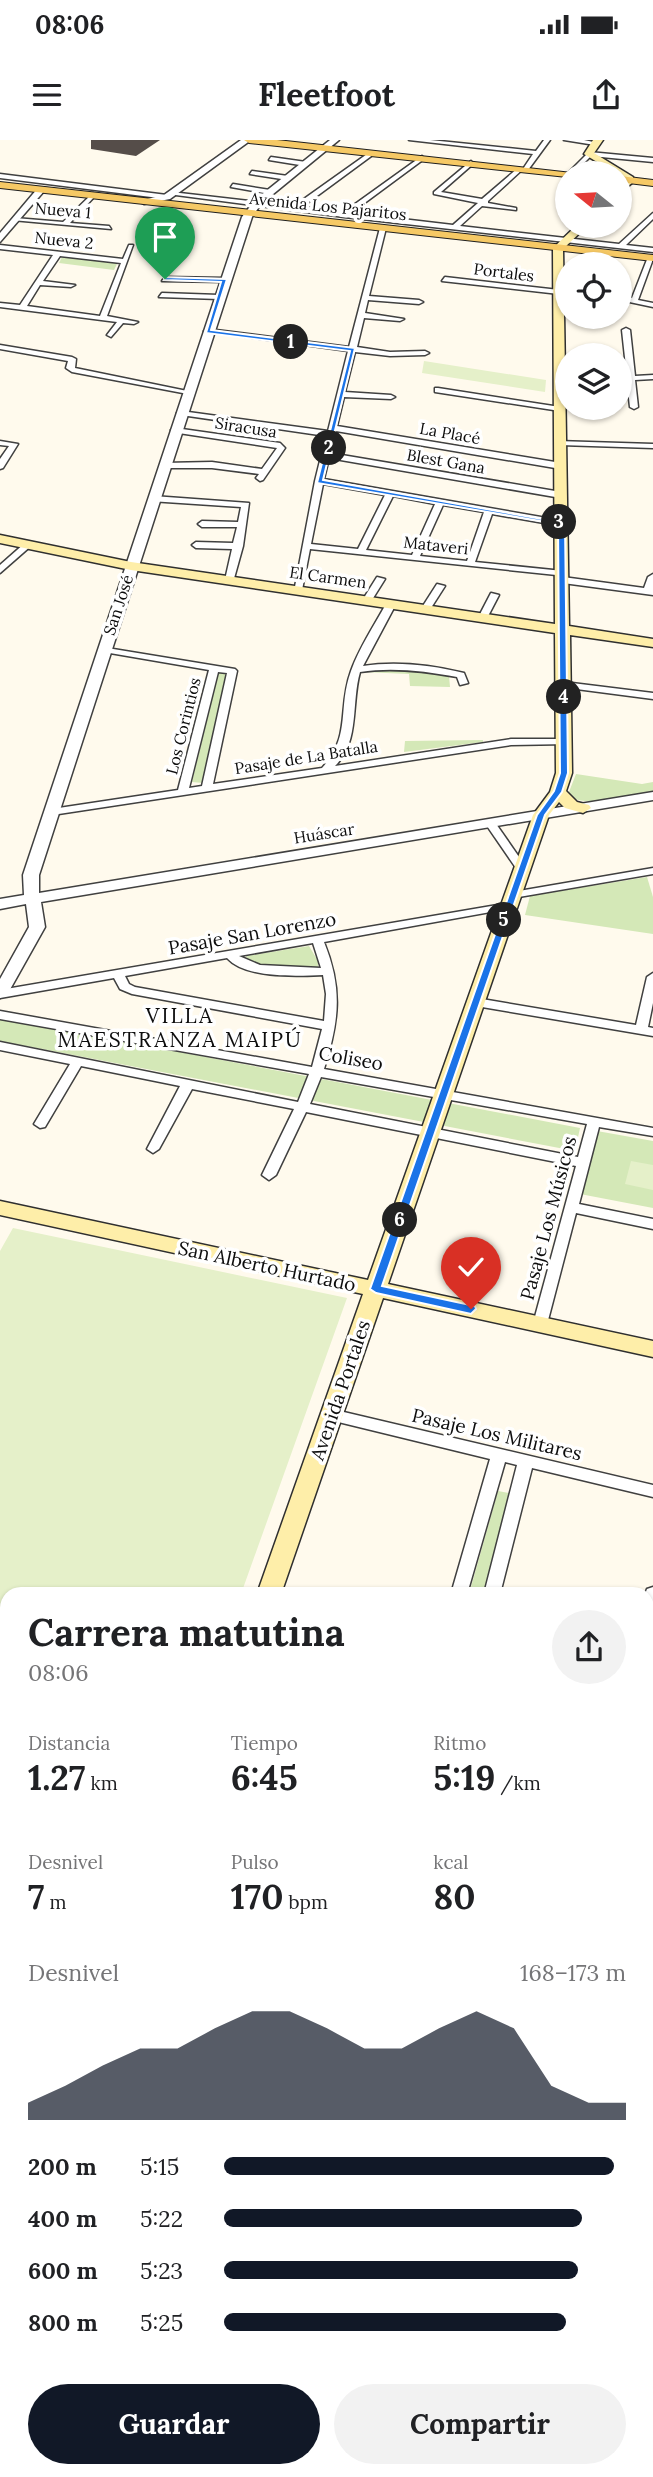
<!DOCTYPE html>
<html lang="es">
<head>
<meta charset="utf-8">
<style>
  :root { --surface:#fff; --page:#f2f2f2; --text:#202124; --muted:#757577; --accent:#111827 }
  body { margin:0; font-family:Lora,serif; background:var(--page); color:var(--text); height:100vh; display:flex; flex-direction:column; font-size:26px; white-space:nowrap }
  * { box-sizing:border-box; margin:0 }
  p { font-size:23px; color:var(--muted) }
  .icon { flex:none; width:38px; height:38px; fill:none; stroke:currentColor; stroke-width:2; stroke-linecap:round; stroke-linejoin:round }
  .map { position:relative; flex:1; overflow:hidden }
  .drawer { position:absolute; left:0px; top:1447px; width:654px; height:891px; display:flex; flex-direction:column; background:var(--surface); border-radius:21px 21px 0 0; box-shadow:0 2px 5px #0004 }
  .drawer>* { flex:none }
  .needle { width:46px; rotate:288deg }
  .fabs { position:absolute; left:555px; top:21px; display:grid; gap:14px }
  .fabs a { display:grid; place-items:center; width:77px; height:77px; border-radius:50%; background:var(--surface); box-shadow:0 2px 5px #0004; font-size:35px }
  .pin { position:absolute; display:grid; place-items:center; width:60px; height:60px; color:#fff; margin:-72px -30px; border-radius:50% 50% 50% 0; rotate:-45deg; box-shadow:0 0 7px #0007 }
  .pin .icon { rotate:45deg }
  .km { position:absolute; width:35px; height:35px; margin:-18px; border-radius:50%; background:#222; color:#fff; font-size:19px; line-height:35px; text-align:center }
  .round { display:grid; place-items:center; flex:none; width:74px; height:74px; border-radius:37px; background:var(--page) }
  .overview { display:flex; align-items:center; justify-content:space-between; height:119px; padding:0 28px }
  h1 { font-size:38px; font-weight:700; line-height:52px }
  .metrics { display:grid; grid-template-columns:repeat(3,1fr); gap:10px; height:119px; padding:7px 28px }
  .metrics div { display:grid; align-content:center }
  .metrics b { font-size:35px; font-weight:700 }
  .metrics small { font-size:19px; font-weight:400 }
  .metrics p { font-size:19px }
  .chart { height:196px; padding:14px 28px }
  .chart p { display:flex; justify-content:space-between }
  .chart svg { width:100%; height:126px; margin-top:7px; fill:var(--accent); opacity:.7 }
  .action { display:flex; gap:14px; margin-top:auto; padding:14px 28px }
  .action a { flex:1; height:80px; border-radius:42px; background:var(--accent); color:#fff; font-size:28px; font-weight:700; line-height:80px; text-align:center }
  .action a+a { background:var(--page); color:var(--text) }
  ul { padding:0 28px; list-style:none; font-size:23px }
  li { display:grid; grid-template-columns:112px 84px 1fr; align-items:center; height:52px }
  li i { height:18px; border-radius:9px; background:var(--accent) }
  .status { display:flex; justify-content:space-between; align-items:center; height:49px; padding:0 35px; background:var(--surface); direction:ltr }
  .status svg { height:19px; fill:currentColor }
  header { display:flex; justify-content:space-between; align-items:center; height:91px; padding:0 28px; background:var(--surface); font-size:32px; font-weight:700 }
  .map>svg:first-child { display:block }
  .green { fill:#d4e8b7 }
  .pitch { fill:#e5f0c9 }
  .building { fill:#554d49 }
  .lines { fill:none; stroke-linecap:round; stroke-linejoin:round }
  .minor-casing { stroke:#404040; stroke-width:3 }
  .tertiary-casing { stroke:#404040; stroke-width:3 }
  .secondary-casing { stroke:#2f2f2f; stroke-width:3 }
  .primary-casing { stroke:#1e1e1e; stroke-width:2 }
  .minor { fill:#fff; fill-rule:evenodd }
  .tertiary { fill:#fff; fill-rule:evenodd }
  .secondary { fill:#feeea9; fill-rule:evenodd }
  .primary { fill:#f6c965; fill-rule:evenodd }
  .route { fill:#1a73e8; stroke:#fff; stroke-width:2 }
  .labels { text-anchor:middle; dominant-baseline:central; stroke-width:7; stroke-linejoin:round; paint-order:stroke }
  .far-street-label { font-size:16px; fill:#0d0d0d; stroke:#fff }
  .street-label { font-size:19px; fill:#0d0d0d; stroke:#fff }
  .neighbourhood-label { font-size:21px; letter-spacing:2px; fill:#0d0d0d; stroke:#fff }
</style>
</head>
<body>
<div class="status"><b>08:06</b><svg viewBox="0 0 49 12"><path d="M0 12V9h3v3zM5 12V6h3v6zM10 12V3h3v9zM15 12V0h3v12zM26 1h20v11H26zM47 4h2v5h-2z"/></svg></div>
<header><svg class="icon" aria-label="menu" viewBox="0 0 24 24"><path d="M4 6h16M4 12h16M4 18h16"/></svg>Fleetfoot<svg class="icon" aria-label="share" viewBox="0 0 24 24"><path d="M12 15V3M7 8l5-5 5 5M5 13v7h14v-7"/></svg></header>
<div class="map">
<svg width="653" height="2337" viewBox="0 0 653 2337">
  <rect width="100%" height="100%" fill="#fffaed"/>
  <g class="green">
    <polygon points="63,115 118,122 114,130 59,123"/>
    <polygon points="383,528 449,536 450,547 410,546 409,534 363,532"/>
    <polygon points="218,533 229,533 203,643 192,642"/>
    <polygon points="483,600 483,602 404,612 405,601"/>
    <path d="M576,634L642,644L653,642V653C624,658 595,667 567,657Z"/>
    <polygon points="647,737 653,757 653,794 525,775 530,756"/>
    <polygon points="309,806 318,821 318,829 250,826 246,816"/>
    <polygon points="0,878 580,988 575,1011 0,901"/>
    <polygon points="597,991 653,1001 653,1068 580,1054"/>
    <polygon points="498,1351 514,1354 487,1454 469,1454"/>
  </g>
  <g class="pitch">
    <polygon points="424,221 546,240 545,252 422,233"/>
    <polygon points="631,1021 653,1025 653,1050 625,1044"/>
    <polygon points="13,1088 347,1158 241,1454 7,1454 7,1502 0,1501 0,1111"/>
    <polygon points="648,2101 653,2103 653,2242 648,2241"/>
  </g>
  <polygon class="building" points="91,0 160,0 136,16 91,9"/>
  <g class="lines">
    <g class="minor-casing">
      <g id="minor">
        <polygon points="409,0 430,0 536,11 544,0 550,0 528,30 523,29 488,61 488,63 516,68 516,70 482,66 460,86 619,104 653,73 653,79 626,105 653,108 653,112 344,77 168,54 171,52 294,66 370,12 374,12 374,14 302,67 344,72 422,16 424,19 351,73 453,85 478,63 434,54 434,52 471,21 473,24 441,52 482,59 518,28 523,29 533,14"/>
        <polygon points="564,0 584,0 598,3 595,5"/>
        <polygon points="589,12 653,18 653,22 591,16 574,33 568,33"/>
        <polygon points="271,17 306,22 309,24 306,26 269,20"/>
        <polygon points="252,31 288,36 291,38 288,40 250,34"/>
        <polygon points="0,34 167,55 170,57 167,59 0,38"/>
        <polygon points="233,44 270,50 273,52 270,54 231,47"/>
        <polygon points="93,53 95,56 70,83 109,86 111,89 12,80 15,78 63,82"/>
        <path d="M383,86L386,88L369,156L419,160L423,162L419,164L368,160L365,173L404,179L400,181L364,178L357,207L390,212L425,211L429,213L425,215L390,216L355,212L345,252L391,255L395,257L391,259L344,257L337,286L561,323L565,326L561,329L336,291L337,294L334,296L330,313L561,352L565,355L561,358L329,318L324,339L564,381V385L561,386L492,374L475,422L563,431L566,432V436L310,409L302,450L294,452L315,341L326,296L181,275L177,273L181,271L328,291L348,211L204,191L208,189L349,207L380,88ZM323,344L385,355L358,409L311,404ZM393,356L435,364L412,415L366,410ZM443,365L484,372L467,421L420,416Z"/>
        <path d="M0,105L123,119L129,105H133L107,176L138,182L134,184L123,183L111,197L107,195L117,182L0,167V163L20,165L53,115L0,109ZM60,116L121,123L100,176L27,166L40,145L71,147L75,145L43,141Z"/>
        <polygon points="648,117 652,117 653,119 638,160 653,163 653,167 620,160 620,156 632,158"/>
        <polygon points="165,137 225,138 229,140 225,142 162,141"/>
        <polygon points="445,137 559,150 563,152 559,154 442,141"/>
        <polygon points="162,153 219,155 223,157 219,159 159,157"/>
        <polygon points="626,188 630,190 635,236 653,235 653,239 635,240 638,267 634,269 630,267 627,241 620,241 620,237 627,236 622,190"/>
        <polygon points="0,205 72,217 76,219 75,228 192,252 188,254 72,232 66,228 68,221 0,209"/>
        <polygon points="438,248 560,267 564,269 560,271 435,252 435,248"/>
        <polygon points="175,288 280,303 285,308 263,340 260,341 256,338 259,334 212,328 161,328 161,324 164,323 212,322 262,329 277,308 172,292 171,290"/>
        <polygon points="0,301 18,304 3,328 0,329 0,319 9,306 0,305"/>
        <polygon points="557,301 653,304 653,308 560,305 557,305"/>
        <polygon points="153,356 249,363 243,406 233,442 225,440 232,409 196,408 192,405 196,402 233,403 237,387 202,387 198,384 202,381 238,382 241,367 150,361 150,357"/>
        <polygon points="25,403 32,405 0,433 0,425"/>
        <polygon points="653,434 653,455 563,443 558,440 563,437 644,448 648,437"/>
        <polygon points="377,437 385,439 370,463 364,463 362,461"/>
        <polygon points="437,444 445,446 429,471 423,471 421,469"/>
        <polygon points="491,453 499,455 486,480 480,480 478,478"/>
        <path d="M391,461L396,464L363,526C396,521 431,525 464,533L468,543L460,545L457,537C425,531 392,527 360,532C351,563 360,602 335,626L511,599H565L569,600V604L511,605L52,675L47,672L52,669L178,650L209,530L104,512L101,511V507L235,529L237,531L213,644L322,628C352,595 337,569 351,531C359,508 374,486 386,464ZM218,532L227,533L202,646L189,648Z"/>
        <polygon points="564,542 653,553 653,559 561,547 561,543"/>
        <polygon points="490,680 494,681 526,727 526,731 518,731 485,683"/>
        <polygon points="653,728 653,734 513,758 507,755 513,752"/>
        <path d="M509,763L515,766L513,768L324,802C343,849 339,881 324,929L653,988V996L599,987L579,1064L653,1079V1089L576,1073L547,1184L545,1188H535L533,1184L576,1026L306,972L276,1035L269,1040L262,1035L294,969L192,949L159,1009L153,1013L147,1009L180,946L81,926L45,987L40,988L34,984L70,924L0,910V902L298,962L309,934L0,879V871L312,927L322,889L132,854L120,849L114,838L0,858V850ZM313,803L321,828L260,825L239,816ZM227,818C246,839 297,836 323,835L326,854L324,881L135,847L129,844L125,836ZM321,937L587,984L578,1017L310,964Z"/>
        <polygon points="653,833 653,863 648,887 653,888 653,896 476,866 470,862 476,858 636,885 647,837"/>
        <polygon points="331,1269 653,1345 653,1357 532,1328 500,1454 484,1454 517,1325 505,1322 467,1454 451,1454 490,1319 326,1279 324,1275 326,1271"/>
        <polygon points="653,1447 653,1488 648,1490 648,1454 645,1454 647,1449"/>
        <polygon points="0,1516 7,1518 7,1532 0,1530"/>
        <polygon points="648,1519 653,1521 653,1535 648,1533"/>
        <polygon points="7,1633 7,1661 0,1665 0,1638"/>
        <polygon points="0,1849 7,1851 7,1869 0,1867"/>
        <polygon points="648,1875 653,1876 653,1894 648,1893"/>
        <polygon points="648,2055 653,2057 653,2077 648,2075"/>
        <polygon points="648,2290 653,2292 653,2314 648,2312"/>
        <polygon points="535,2331 557,2331 556,2337 534,2337"/>
      </g>
    </g>
    <g class="tertiary-casing">
      <g id="tertiary">
        <polygon points="241,0 251,0 170,59 144,64 139,61 164,55"/>
        <polygon points="330,0 339,0 261,64 252,77 39,735 39,753 653,652 653,660 41,762 45,787 8,853 0,858 0,839 29,787 26,764 0,769 0,759 24,755 23,735 242,77 255,60"/>
        <polygon points="38,48 45,50 0,102 0,93"/>
        <polygon points="648,1697 653,1698 653,1720 648,1719"/>
        <polygon points="0,2085 7,2087 7,2115 0,2113"/>
      </g>
    </g>
    <g class="secondary-casing">
      <g id="secondary">
        <polygon points="593,0 603,0 594,13 633,37 633,42 620,53 623,38 620,33 615,33 584,14"/>
        <polygon points="576,86 587,86 563,109 569,486 653,499 653,507 570,495 572,633 566,651 577,662 589,665 591,668 583,673 565,668 559,662 549,675 388,1144 653,1201 653,1217 383,1158 281,1454 257,1454 363,1154 0,1075 0,1061 368,1140 533,675 550,652 556,633 555,493 131,430 0,403 0,395 131,422 555,484 553,108"/>
        <polygon points="7,2192 7,2241 0,2244 0,2195"/>
      </g>
    </g>
    <g class="primary-casing">
      <g id="primary">
        <polygon points="244,0 277,0 572,33 567,33 567,37 249,3"/>
        <polygon points="620,36 653,40 653,46 620,42"/>
        <polygon points="0,42 653,115 653,121 0,48"/>
      </g>
    </g>
    <use href="#minor" class="minor"/>
    <use href="#tertiary" class="tertiary"/>
    <use href="#secondary" class="secondary"/>
    <use href="#primary" class="primary"/>
  </g>
  <polygon class="route" points="163,137 227,139 211,190 355,208 323,340 565,383 568,633 562,652 545,675 382,1146 475,1166 476,1169 471,1174 376,1153 370,1149 537,675 554,651 560,633 558,384 317,343 350,211 206,193 221,142 165,140"/>
  <g class="labels">
    <g class="far-street-label">
      <text transform="translate(328 66) rotate(6)">Avenida Los Pajaritos</text>
      <text transform="translate(63 70) rotate(5)">Nueva 1</text>
      <text transform="translate(64 100) rotate(6)">Nueva 2</text>
      <text transform="translate(504 132) rotate(7)">Portales</text>
      <text transform="translate(246 287) rotate(9)">Siracusa</text>
      <text transform="translate(450 293) rotate(10)">La Placé</text>
      <text transform="translate(446 321) rotate(10)">Blest Gana</text>
      <text transform="translate(436 405) rotate(6)">Mataveri</text>
      <text transform="translate(328 437) rotate(8)">El Carmen</text>
      <text transform="translate(118 465) rotate(-72)">San José</text>
      <text transform="translate(183 586) rotate(-76)">Los Corintios</text>
      <text transform="translate(306 617) rotate(-9)">Pasaje de La Batalla</text>
      <text transform="translate(324 693) rotate(-9)">Huáscar</text>
    </g>
    <g class="street-label">
      <text transform="translate(252 793) rotate(-10)">Pasaje San Lorenzo</text>
      <text transform="translate(351 918) rotate(10)">Coliseo</text>
      <text transform="translate(548 1078) rotate(-75)">Pasaje Los Músicos</text>
      <text transform="translate(267 1126) rotate(12)">San Alberto Hurtado</text>
      <text transform="translate(340 1250) rotate(-71)">Avenida Portales</text>
      <text transform="translate(497 1294) rotate(13)">Pasaje Los Militares</text>
    </g>
    <g class="neighbourhood-label">
      <text x="180" y="875">VILLA<tspan x="180" dy="24">MAESTRANZA MAIPÚ</tspan></text>
    </g>
  </g>
</svg>
<div class="fabs">
<a><svg class="needle" viewBox="-14 -14 28 28"><path d="M0-13l5 13h-10z" fill="#e53935"/><path d="M0 13l5-13h-10z" fill="#757577"/></svg></a>
<a><svg class="icon" aria-label="locate" viewBox="0 0 24 24"><circle cx="12" cy="12" r="6"/><path d="M12 2v4M12 18v4M2 12h4M18 12h4"/></svg></a>
<a><svg class="icon" aria-label="layers" viewBox="0 0 24 24"><path d="M12 4l9 5-9 5-9-5zM3 14l9 5 9-5"/></svg></a>
</div>
<div class="pin" style="left:165px;top:139px;background:#1e9e55"><svg class="icon" aria-label="arrive" viewBox="0 0 24 24"><path d="M6 21V4h12l-3 4 3 4H6"/></svg></div>
<div class="pin" style="left:471px;top:1169px;background:#d93025"><svg class="icon" aria-label="check" viewBox="0 0 24 24"><path d="M5 12l5 5 9-10"/></svg></div>
<b class="km" style="left:291px;top:202px">1</b>
<b class="km" style="left:329px;top:308px">2</b>
<b class="km" style="left:559px;top:382px">3</b>
<b class="km" style="left:564px;top:557px">4</b>
<b class="km" style="left:504px;top:780px">5</b>
<b class="km" style="left:400px;top:1080px">6</b>
<section class="drawer">
<div class="overview"><div><h1>Carrera matutina</h1><p>08:06</p></div><a class="round"><svg class="icon" aria-label="share" viewBox="0 0 24 24"><path d="M12 15V3M7 8l5-5 5 5M5 13v7h14v-7"/></svg></a></div>
<div class="metrics">
<div><p>Distancia</p><b>1.27<small> km</small></b></div>
<div><p>Tiempo</p><b>6:45</b></div>
<div><p>Ritmo</p><b>5:19<small> /km</small></b></div>
</div>
<div class="metrics">
<div><p>Desnivel</p><b>7<small> m</small></b></div>
<div><p>Pulso</p><b>170<small> bpm</small></b></div>
<div><p>kcal</p><b>80</b></div>
</div>
<div class="chart"><p><span>Desnivel</span>168–173 m</p>
<svg viewBox="0 0 160 44" preserveAspectRatio="none"><path d="M0 44V38L10 32L20 25L30 19L40 19L50 12L60 6L70 6L80 12L90 19L100 19L110 12L120 6L130 12L140 32L150 38L160 38V44z"/></svg>
</div>
<ul>
<li><b>200 m</b>5:15<i style="width:97%"></i></li>
<li><b>400 m</b>5:22<i style="width:89%"></i></li>
<li><b>600 m</b>5:23<i style="width:88%"></i></li>
<li><b>800 m</b>5:25<i style="width:85%"></i></li>
</ul>
<div class="action"><a>Guardar</a><a>Compartir</a></div>
</section>
</div>
</body>
</html>
